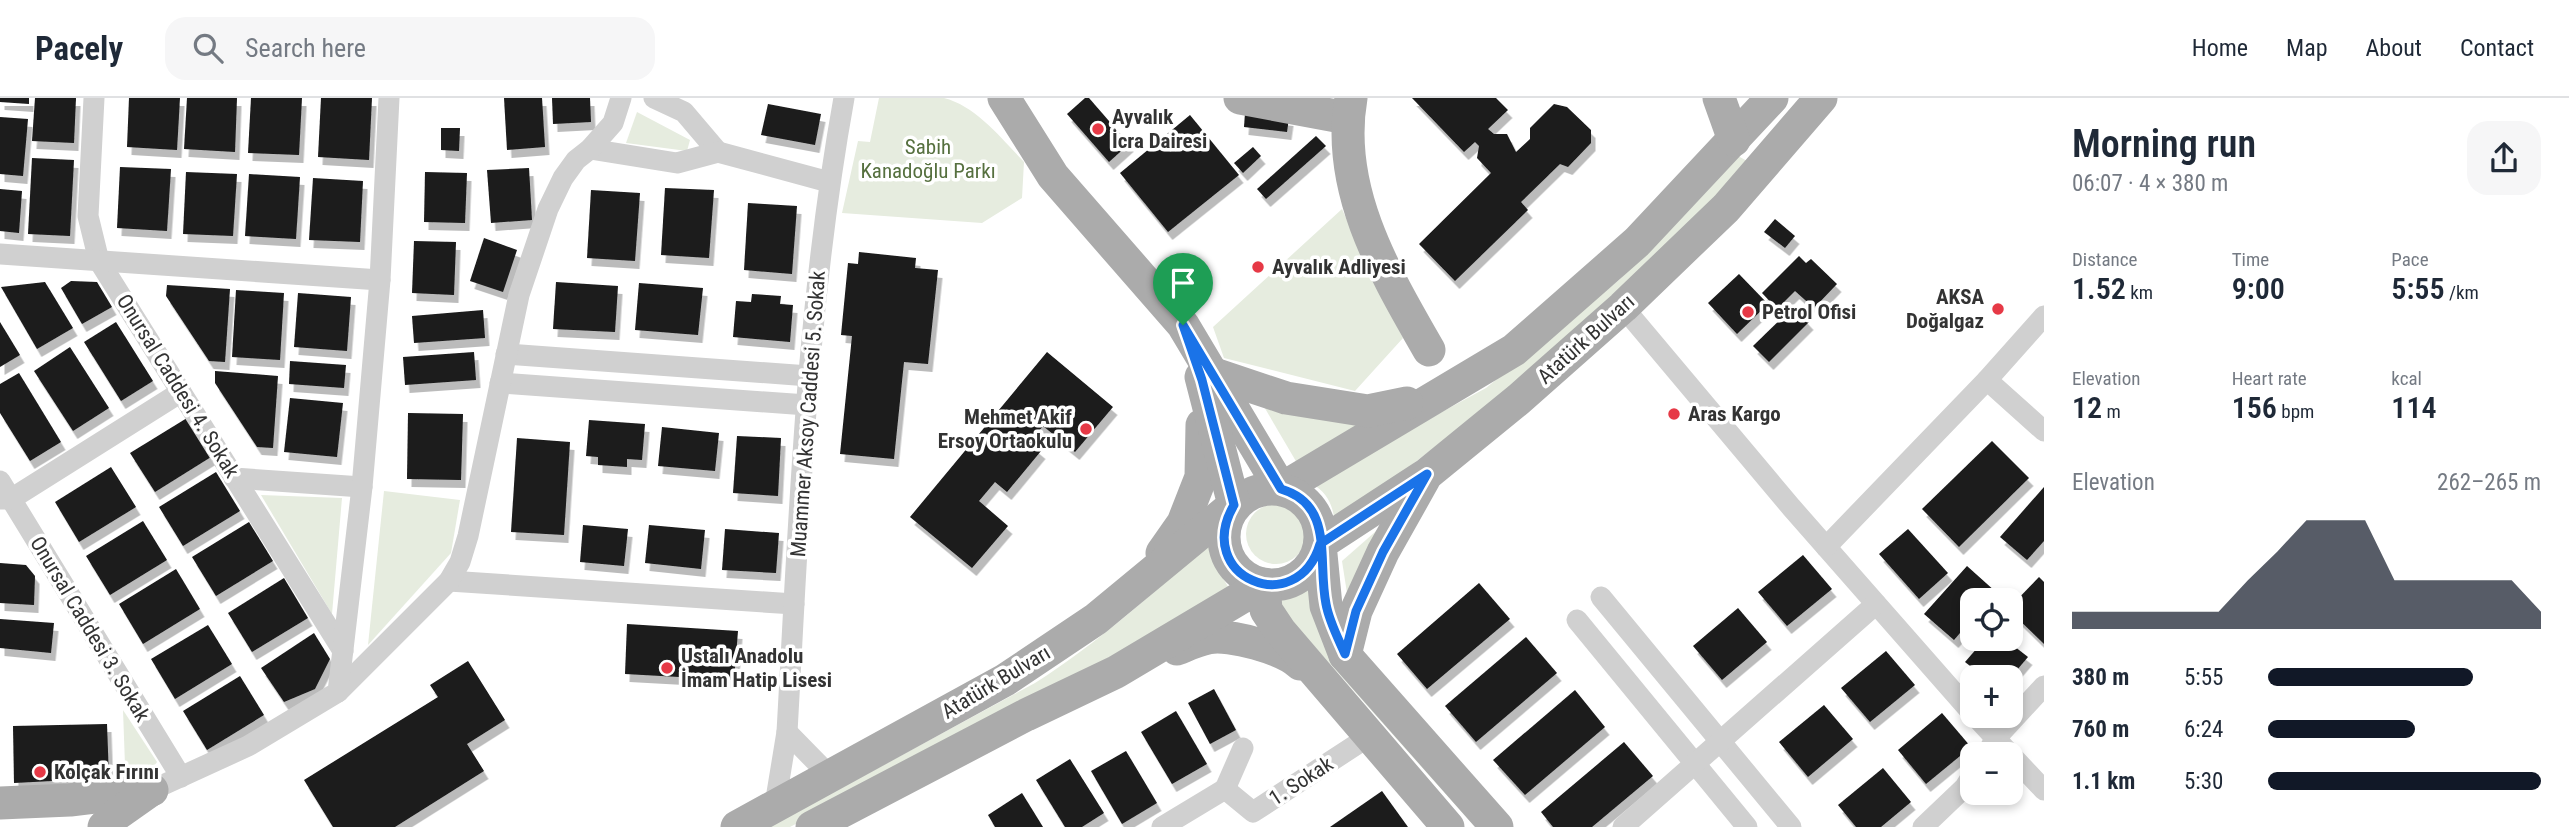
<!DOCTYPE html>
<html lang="en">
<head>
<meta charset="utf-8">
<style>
  :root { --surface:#fff; --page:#f6f6f7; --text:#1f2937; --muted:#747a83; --line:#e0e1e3; --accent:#111827 }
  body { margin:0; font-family:"Roboto Condensed",sans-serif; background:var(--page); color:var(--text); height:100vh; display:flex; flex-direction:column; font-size:26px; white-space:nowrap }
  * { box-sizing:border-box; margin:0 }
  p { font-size:23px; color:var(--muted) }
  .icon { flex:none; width:38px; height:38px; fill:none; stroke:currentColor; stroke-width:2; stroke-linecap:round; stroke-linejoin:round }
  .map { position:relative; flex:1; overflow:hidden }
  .side { display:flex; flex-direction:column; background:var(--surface); width:525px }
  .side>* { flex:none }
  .fabs { position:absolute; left:1960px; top:490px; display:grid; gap:14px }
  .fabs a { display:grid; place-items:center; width:63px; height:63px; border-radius:14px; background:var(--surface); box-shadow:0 4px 10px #0003; font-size:35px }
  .pin { position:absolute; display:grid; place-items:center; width:60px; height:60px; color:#fff; margin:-72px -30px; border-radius:50% 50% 50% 0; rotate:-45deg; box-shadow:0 0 7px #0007 }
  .pin .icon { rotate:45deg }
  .round { display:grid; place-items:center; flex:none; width:74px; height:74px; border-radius:21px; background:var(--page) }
  .summary { display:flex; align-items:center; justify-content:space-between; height:119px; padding:0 28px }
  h1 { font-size:38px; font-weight:600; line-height:52px }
  .stats { display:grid; grid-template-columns:repeat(3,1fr); gap:10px; height:119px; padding:7px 28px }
  .stats div { display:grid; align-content:center }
  .stats b { font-size:30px; font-weight:600 }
  .stats small { font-size:19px; font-weight:400 }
  .stats p { font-size:19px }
  .chart { height:196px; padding:14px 28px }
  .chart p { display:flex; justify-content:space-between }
  .chart svg { width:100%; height:126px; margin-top:7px; fill:var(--accent); opacity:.7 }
  ul { padding:0 28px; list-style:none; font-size:23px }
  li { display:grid; grid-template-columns:112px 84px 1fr; align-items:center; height:52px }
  li i { height:18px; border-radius:9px; background:var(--accent) }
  header { display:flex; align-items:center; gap:42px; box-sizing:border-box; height:98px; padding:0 35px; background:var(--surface); border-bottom:2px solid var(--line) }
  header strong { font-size:33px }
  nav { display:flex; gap:38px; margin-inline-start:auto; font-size:24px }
  .search { width:490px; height:63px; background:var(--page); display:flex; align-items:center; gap:18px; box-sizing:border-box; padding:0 24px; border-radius:21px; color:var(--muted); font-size:26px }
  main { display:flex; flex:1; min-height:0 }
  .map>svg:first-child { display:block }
  .green { fill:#e6ecdf }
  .building { fill:#1a1a1a; filter:url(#shadow) }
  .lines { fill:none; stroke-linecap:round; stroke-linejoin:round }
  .street { stroke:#d0d0d0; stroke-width:21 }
  .primary { stroke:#ababab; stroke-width:33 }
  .route-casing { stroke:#fff; stroke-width:14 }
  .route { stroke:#1a73e8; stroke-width:9 }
  .poi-dot { fill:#e63946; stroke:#fff; stroke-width:2.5 }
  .labels { text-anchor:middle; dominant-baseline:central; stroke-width:7; stroke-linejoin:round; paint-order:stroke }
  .poi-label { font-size:21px; font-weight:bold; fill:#333; stroke:#fff; text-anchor:start }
  .park-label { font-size:21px; fill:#56703f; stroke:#fff }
  .street-label { font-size:21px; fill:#333; stroke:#fff }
</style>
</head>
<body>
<header>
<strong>Pacely</strong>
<div class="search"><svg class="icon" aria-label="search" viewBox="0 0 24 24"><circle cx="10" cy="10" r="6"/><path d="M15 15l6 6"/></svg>Search here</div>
<nav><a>Home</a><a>Map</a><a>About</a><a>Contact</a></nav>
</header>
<main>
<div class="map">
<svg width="2044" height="729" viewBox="0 0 2044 729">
  <defs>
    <filter id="shadow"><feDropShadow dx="4.5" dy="8" stdDeviation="0" flood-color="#0004"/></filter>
  </defs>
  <rect width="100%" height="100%" fill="#fff"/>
  <g class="green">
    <path d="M879,0C897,0 927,0 944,0C976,8 1002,41 1024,64L1022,100L982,125L842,115L858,43L870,44Z"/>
    <polygon points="637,14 690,42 687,53 626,45"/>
    <path d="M1738,58L1749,64L1630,187L1493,304L1335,426C1333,407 1328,395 1311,385L1486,290L1619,182Z"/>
    <polygon points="1342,111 1369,172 1403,240 1355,293 1224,260 1213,229"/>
    <polygon points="1263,307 1366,328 1297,365"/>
    <polygon points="384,393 460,402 451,455 368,547"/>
    <polygon points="261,397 342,400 332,516"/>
    <circle cx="1276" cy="436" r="30"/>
    <polygon points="1391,420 1349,508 1342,463"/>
    <path d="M1209,446L1214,465L1230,492L1052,591L790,729H769L1035,585C1098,545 1153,495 1209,446Z"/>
    <polygon points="1313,485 1475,729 1275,504"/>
    <polygon points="123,612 157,664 152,671 131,681 125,667"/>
  </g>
  <g class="building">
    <polygon points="0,0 29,0 29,6 0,4"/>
    <polygon points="35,0 76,0 74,45 32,43"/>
    <polygon points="129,0 180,0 177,52 127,49"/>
    <polygon points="187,0 237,0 235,54 184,51"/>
    <polygon points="251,0 302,0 299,57 248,55"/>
    <polygon points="321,0 372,0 369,62 318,59"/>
    <polygon points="504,0 542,0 545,49 507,52"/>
    <polygon points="552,0 590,0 591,24 553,26"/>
    <polygon points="1085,0 1089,0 1129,46 1109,64 1067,16"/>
    <polygon points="1412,0 1496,0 1508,12 1488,31 1494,36 1507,36 1516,54 1530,41 1530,30 1554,6 1567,9 1591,32 1591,45 1568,69 1560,66 1521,104 1528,112 1455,183 1419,146 1491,75 1477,60 1479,48 1475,44 1464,54"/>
    <polygon points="768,6 821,16 815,47 761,37"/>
    <polygon points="1245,15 1289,20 1287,34 1244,29"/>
    <polygon points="1190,17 1239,77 1168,134 1120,75"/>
    <polygon points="0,19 28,21 23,78 0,76"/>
    <polygon points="441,30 460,30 459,53 441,52"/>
    <polygon points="1316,38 1326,48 1266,101 1257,91"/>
    <polygon points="1253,49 1261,58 1243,75 1234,65"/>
    <polygon points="32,60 74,62 70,138 28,136"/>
    <polygon points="120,69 171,71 167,133 117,130"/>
    <polygon points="529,70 532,122 491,125 487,72"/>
    <polygon points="186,74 237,76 233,138 183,136"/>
    <polygon points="425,74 467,75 465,125 424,124"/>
    <polygon points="249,76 300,79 296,141 245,138"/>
    <polygon points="313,80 363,83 360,144 309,142"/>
    <polygon points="665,90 714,92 709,160 661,157"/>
    <polygon points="0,91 22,93 19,135 0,133"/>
    <polygon points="591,92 640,95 635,163 587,160"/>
    <polygon points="748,105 797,108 792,176 744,172"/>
    <polygon points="1775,121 1795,138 1785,150 1764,134"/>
    <polygon points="484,140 517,152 503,194 470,183"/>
    <polygon points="414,143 456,144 454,197 412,195"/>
    <polygon points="859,154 916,160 915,170 938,172 928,266 904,264 894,361 840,356 852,238 841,237 848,165 858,166"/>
    <polygon points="1799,158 1806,165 1811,161 1837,186 1814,210 1795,193 1777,211 1762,195"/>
    <polygon points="1739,176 1768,206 1737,236 1708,205"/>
    <polygon points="71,183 97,184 112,209 82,226 61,190"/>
    <polygon points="45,184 73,230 37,251 1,189"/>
    <polygon points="556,184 618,188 615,234 553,231"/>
    <polygon points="639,185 703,190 698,237 635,232"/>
    <polygon points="167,187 230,191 225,264 209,263 166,198"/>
    <polygon points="236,192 284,195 280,262 232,259"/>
    <polygon points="298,195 351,199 347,253 294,249"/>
    <polygon points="752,196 781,198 780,206 793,207 790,244 733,239 736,203 751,204"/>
    <polygon points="1794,208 1809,224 1769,264 1753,248"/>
    <polygon points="483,212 485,240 414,245 412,218"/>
    <polygon points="0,224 20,257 0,269"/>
    <polygon points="116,224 153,283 121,303 84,244"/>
    <polygon points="70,249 109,310 73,333 34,273"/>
    <polygon points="474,254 476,282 405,287 403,259"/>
    <polygon points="1047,254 1113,309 1075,354 1043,328 1030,344 1041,353 1007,394 995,384 979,403 1008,428 972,470 910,419"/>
    <polygon points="290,263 346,267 344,290 289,286"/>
    <polygon points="215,273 278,278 273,350 257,349 215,285"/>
    <polygon points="19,275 61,344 30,363 0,315 0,286"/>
    <polygon points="290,300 343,305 337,359 284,354"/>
    <polygon points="408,315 463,316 461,382 407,381"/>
    <polygon points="187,320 211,359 155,394 130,355"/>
    <polygon points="589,322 645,326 642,362 627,361 627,369 598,367 598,359 586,358"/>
    <polygon points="662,329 719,335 715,373 658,368"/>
    <polygon points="737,338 781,340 778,398 733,395"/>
    <polygon points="517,340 570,344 564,437 511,434"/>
    <polygon points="1992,343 2029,380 1959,449 1922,411"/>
    <polygon points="111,369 136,409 79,444 55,404"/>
    <polygon points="216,374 240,413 183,448 159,409"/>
    <polygon points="2044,389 2044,443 2027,462 2000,439"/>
    <polygon points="143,423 167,462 110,497 86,458"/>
    <polygon points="249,424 273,463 216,498 192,459"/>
    <polygon points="583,427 628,431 624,468 580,464"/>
    <polygon points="649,427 705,432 701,471 645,465"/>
    <polygon points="725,431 779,435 776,475 722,472"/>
    <polygon points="1908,431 1948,475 1919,501 1879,456"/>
    <polygon points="1803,457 1832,491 1787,528 1758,494"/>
    <polygon points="0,465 26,467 35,478 34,507 0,505"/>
    <polygon points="1967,468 1996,494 1989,502 1972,502 1972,521 1954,542 1924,516"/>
    <polygon points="176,471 200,511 143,546 119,506"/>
    <polygon points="2039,479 2044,484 2044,546 2011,514 2011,508"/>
    <polygon points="284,480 308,520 252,554 228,515"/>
    <polygon points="1479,485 1510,521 1427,591 1397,556"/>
    <polygon points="1738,510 1767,544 1722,582 1693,548"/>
    <polygon points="0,521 54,525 51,555 0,550"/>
    <polygon points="627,526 738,533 734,582 625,576"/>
    <polygon points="208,527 232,566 175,601 151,561"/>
    <polygon points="314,535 330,561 315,591 284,604 261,570"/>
    <polygon points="1526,539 1557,575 1476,644 1445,608"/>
    <polygon points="1985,541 2005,541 2028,559 2011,579 1984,579 1965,564"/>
    <polygon points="1886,553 1915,587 1870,624 1841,590"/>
    <polygon points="468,563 505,622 467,646 484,673 395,729 333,729 304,682 438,599 430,587"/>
    <polygon points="240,578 264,617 207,652 183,613"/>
    <polygon points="1214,591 1236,632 1210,646 1188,605"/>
    <polygon points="1575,592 1605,629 1525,697 1493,662"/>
    <polygon points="1824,607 1853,641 1808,679 1779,644"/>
    <polygon points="1176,613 1207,666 1172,686 1141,634"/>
    <polygon points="1942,615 1971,649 1926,686 1898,652"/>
    <polygon points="107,626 109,680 14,685 13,628"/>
    <polygon points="1624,644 1653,678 1592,729 1553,729 1541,714"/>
    <polygon points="1126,653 1157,705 1122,726 1091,673"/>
    <polygon points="1070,661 1104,715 1082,729 1065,729 1036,682"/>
    <polygon points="1883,670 1911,704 1881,729 1856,729 1838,707"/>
    <polygon points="1382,693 1408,729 1330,729"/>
    <polygon points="1022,695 1043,729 995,729 988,717"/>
  </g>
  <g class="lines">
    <g class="street">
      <polyline points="94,0 88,118 99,163 343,553"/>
      <polyline points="654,0 684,14 718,54"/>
      <polyline points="590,51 677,65 718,54 829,84"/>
      <polyline points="0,156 380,182"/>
      <polyline points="1623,209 1791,409 1972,615"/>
      <polyline points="506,256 809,278"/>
      <polyline points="1987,282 2044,333"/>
      <polyline points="500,285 807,307"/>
      <polyline points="234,380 362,389"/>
      <polyline points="0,383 181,679"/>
      <polyline points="0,401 11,401 181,294"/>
      <polyline points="1826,449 1987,282 2044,218"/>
      <polyline points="449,483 794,506"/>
      <polyline points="1601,499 1791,729"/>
      <polyline points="1577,522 1747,729"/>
      <polyline points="338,594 449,483 460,464 468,438 519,197 548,111 563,80 576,62 590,51 613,25 621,0"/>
      <polyline points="1975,618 2010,656"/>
      <path d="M787,634C799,422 806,209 844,0"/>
      <polyline points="1987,656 1995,641 2044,588"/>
      <polyline points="2011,657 2044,692"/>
      <polyline points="1225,691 1243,650"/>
      <polyline points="152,692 248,648 338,594 362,389 380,182 389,0"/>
      <polyline points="775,707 787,634 829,677"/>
      <polyline points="1162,729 1225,691 1253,714 1371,637"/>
      <polyline points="1623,729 1876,506"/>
      <polyline points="1923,729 1965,689 1972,678"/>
    </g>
    <g class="primary">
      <polyline points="1004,0 1053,78 1183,227 1281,391 1514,252 1637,144 1772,0"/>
      <polyline points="1240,0 1347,20"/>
      <path d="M1351,0C1335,92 1385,175 1429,252"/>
      <polyline points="1719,0 1734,42"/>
      <polyline points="1211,275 1286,300 1368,313 1407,305"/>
      <circle cx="1272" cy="439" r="48"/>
      <polyline points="1162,455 1183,425 1201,379 1202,327"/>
      <path d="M1177,551C1187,547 1197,542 1208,540C1229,535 1284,551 1300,566"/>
      <polyline points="1345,557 1356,513 1383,454 1424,381"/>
      <polyline points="0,705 70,702 152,692"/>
      <polyline points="104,729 117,716 151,692"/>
      <polyline points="737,729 1005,582 1096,521 1234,407 1201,279"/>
      <polyline points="812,729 1026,617 1116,574 1264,486 1266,512 1280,533 1448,729"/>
      <polyline points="1497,729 1345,557 1326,508 1320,446 1427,376 1519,301 1623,209 1726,110 1821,0"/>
    </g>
  </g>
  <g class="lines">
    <g class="route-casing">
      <path id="route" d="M1183,227L1202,282L1234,407C1192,479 1297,523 1320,446L1427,376L1383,454L1356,513L1345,556C1338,540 1329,523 1326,506C1317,462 1335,407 1281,391L1183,227"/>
    </g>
    <use href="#route" class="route"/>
  </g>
  <g class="poi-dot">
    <circle cx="1098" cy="31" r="7"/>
    <circle cx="1258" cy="169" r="7"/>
    <circle cx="1998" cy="211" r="7"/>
    <circle cx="1748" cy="214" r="7"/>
    <circle cx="1674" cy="316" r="7"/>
    <circle cx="1086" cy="331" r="7"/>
    <circle cx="667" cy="570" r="7"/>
    <circle cx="40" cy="674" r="7"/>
  </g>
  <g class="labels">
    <g class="poi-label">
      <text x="1112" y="19">Ayvalık<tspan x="1112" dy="24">İcra Dairesi</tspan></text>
      <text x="1272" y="169">Ayvalık Adliyesi</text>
      <text x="1984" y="199" text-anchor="end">AKSA<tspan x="1984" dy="24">Doğalgaz</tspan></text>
      <text x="1762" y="214">Petrol Ofisi</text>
      <text x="1688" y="316">Aras Kargo</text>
      <text x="1072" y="319" text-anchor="end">Mehmet Akif<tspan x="1072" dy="24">Ersoy Ortaokulu</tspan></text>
      <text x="681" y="558">Ustalı Anadolu<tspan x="681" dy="24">İmam Hatip Lisesi</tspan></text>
      <text x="54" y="674">Kolçak Fırını</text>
    </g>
    <g class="park-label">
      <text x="928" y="49">Sabih<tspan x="928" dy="24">Kanadoğlu Parkı</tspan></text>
    </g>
    <g class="street-label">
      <text transform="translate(1586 241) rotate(-42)">Atatürk Bulvarı</text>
      <text transform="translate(178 288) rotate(58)">Onursal Caddesi 4. Sokak</text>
      <text transform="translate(808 316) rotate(-86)">Muammer Aksoy Caddesi 5. Sokak</text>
      <text transform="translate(90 531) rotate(59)">Onursal Caddesi 3. Sokak</text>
      <text transform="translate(996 584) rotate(-31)">Atatürk Bulvarı</text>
      <text transform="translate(1301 683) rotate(-33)">1. Sokak</text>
    </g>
  </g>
</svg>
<div class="fabs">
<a><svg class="icon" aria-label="locate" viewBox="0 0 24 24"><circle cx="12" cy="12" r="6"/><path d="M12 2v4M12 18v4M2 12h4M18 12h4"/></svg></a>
<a>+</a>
<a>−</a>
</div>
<div class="pin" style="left:1183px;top:227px;background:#1e9e55"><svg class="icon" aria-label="arrive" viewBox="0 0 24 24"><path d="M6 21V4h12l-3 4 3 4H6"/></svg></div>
</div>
<section class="side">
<div class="summary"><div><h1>Morning run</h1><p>06:07 · 4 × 380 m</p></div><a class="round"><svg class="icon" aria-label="share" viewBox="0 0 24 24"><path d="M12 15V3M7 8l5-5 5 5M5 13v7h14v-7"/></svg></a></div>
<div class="stats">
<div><p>Distance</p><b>1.52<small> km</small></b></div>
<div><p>Time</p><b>9:00</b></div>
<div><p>Pace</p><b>5:55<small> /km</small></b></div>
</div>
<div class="stats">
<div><p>Elevation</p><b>12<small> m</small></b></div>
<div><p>Heart rate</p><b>156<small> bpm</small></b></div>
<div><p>kcal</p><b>114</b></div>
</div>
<div class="chart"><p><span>Elevation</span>262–265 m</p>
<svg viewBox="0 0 160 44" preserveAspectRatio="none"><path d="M0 44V38L10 38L20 38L30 38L40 38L50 38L60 27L70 17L80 6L90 6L100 6L110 27L120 27L130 27L140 27L150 27L160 38V44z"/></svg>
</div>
<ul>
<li><b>380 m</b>5:55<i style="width:75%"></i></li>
<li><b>760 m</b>6:24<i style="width:54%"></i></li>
<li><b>1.1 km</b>5:30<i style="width:100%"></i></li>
</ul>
</section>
</main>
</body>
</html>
